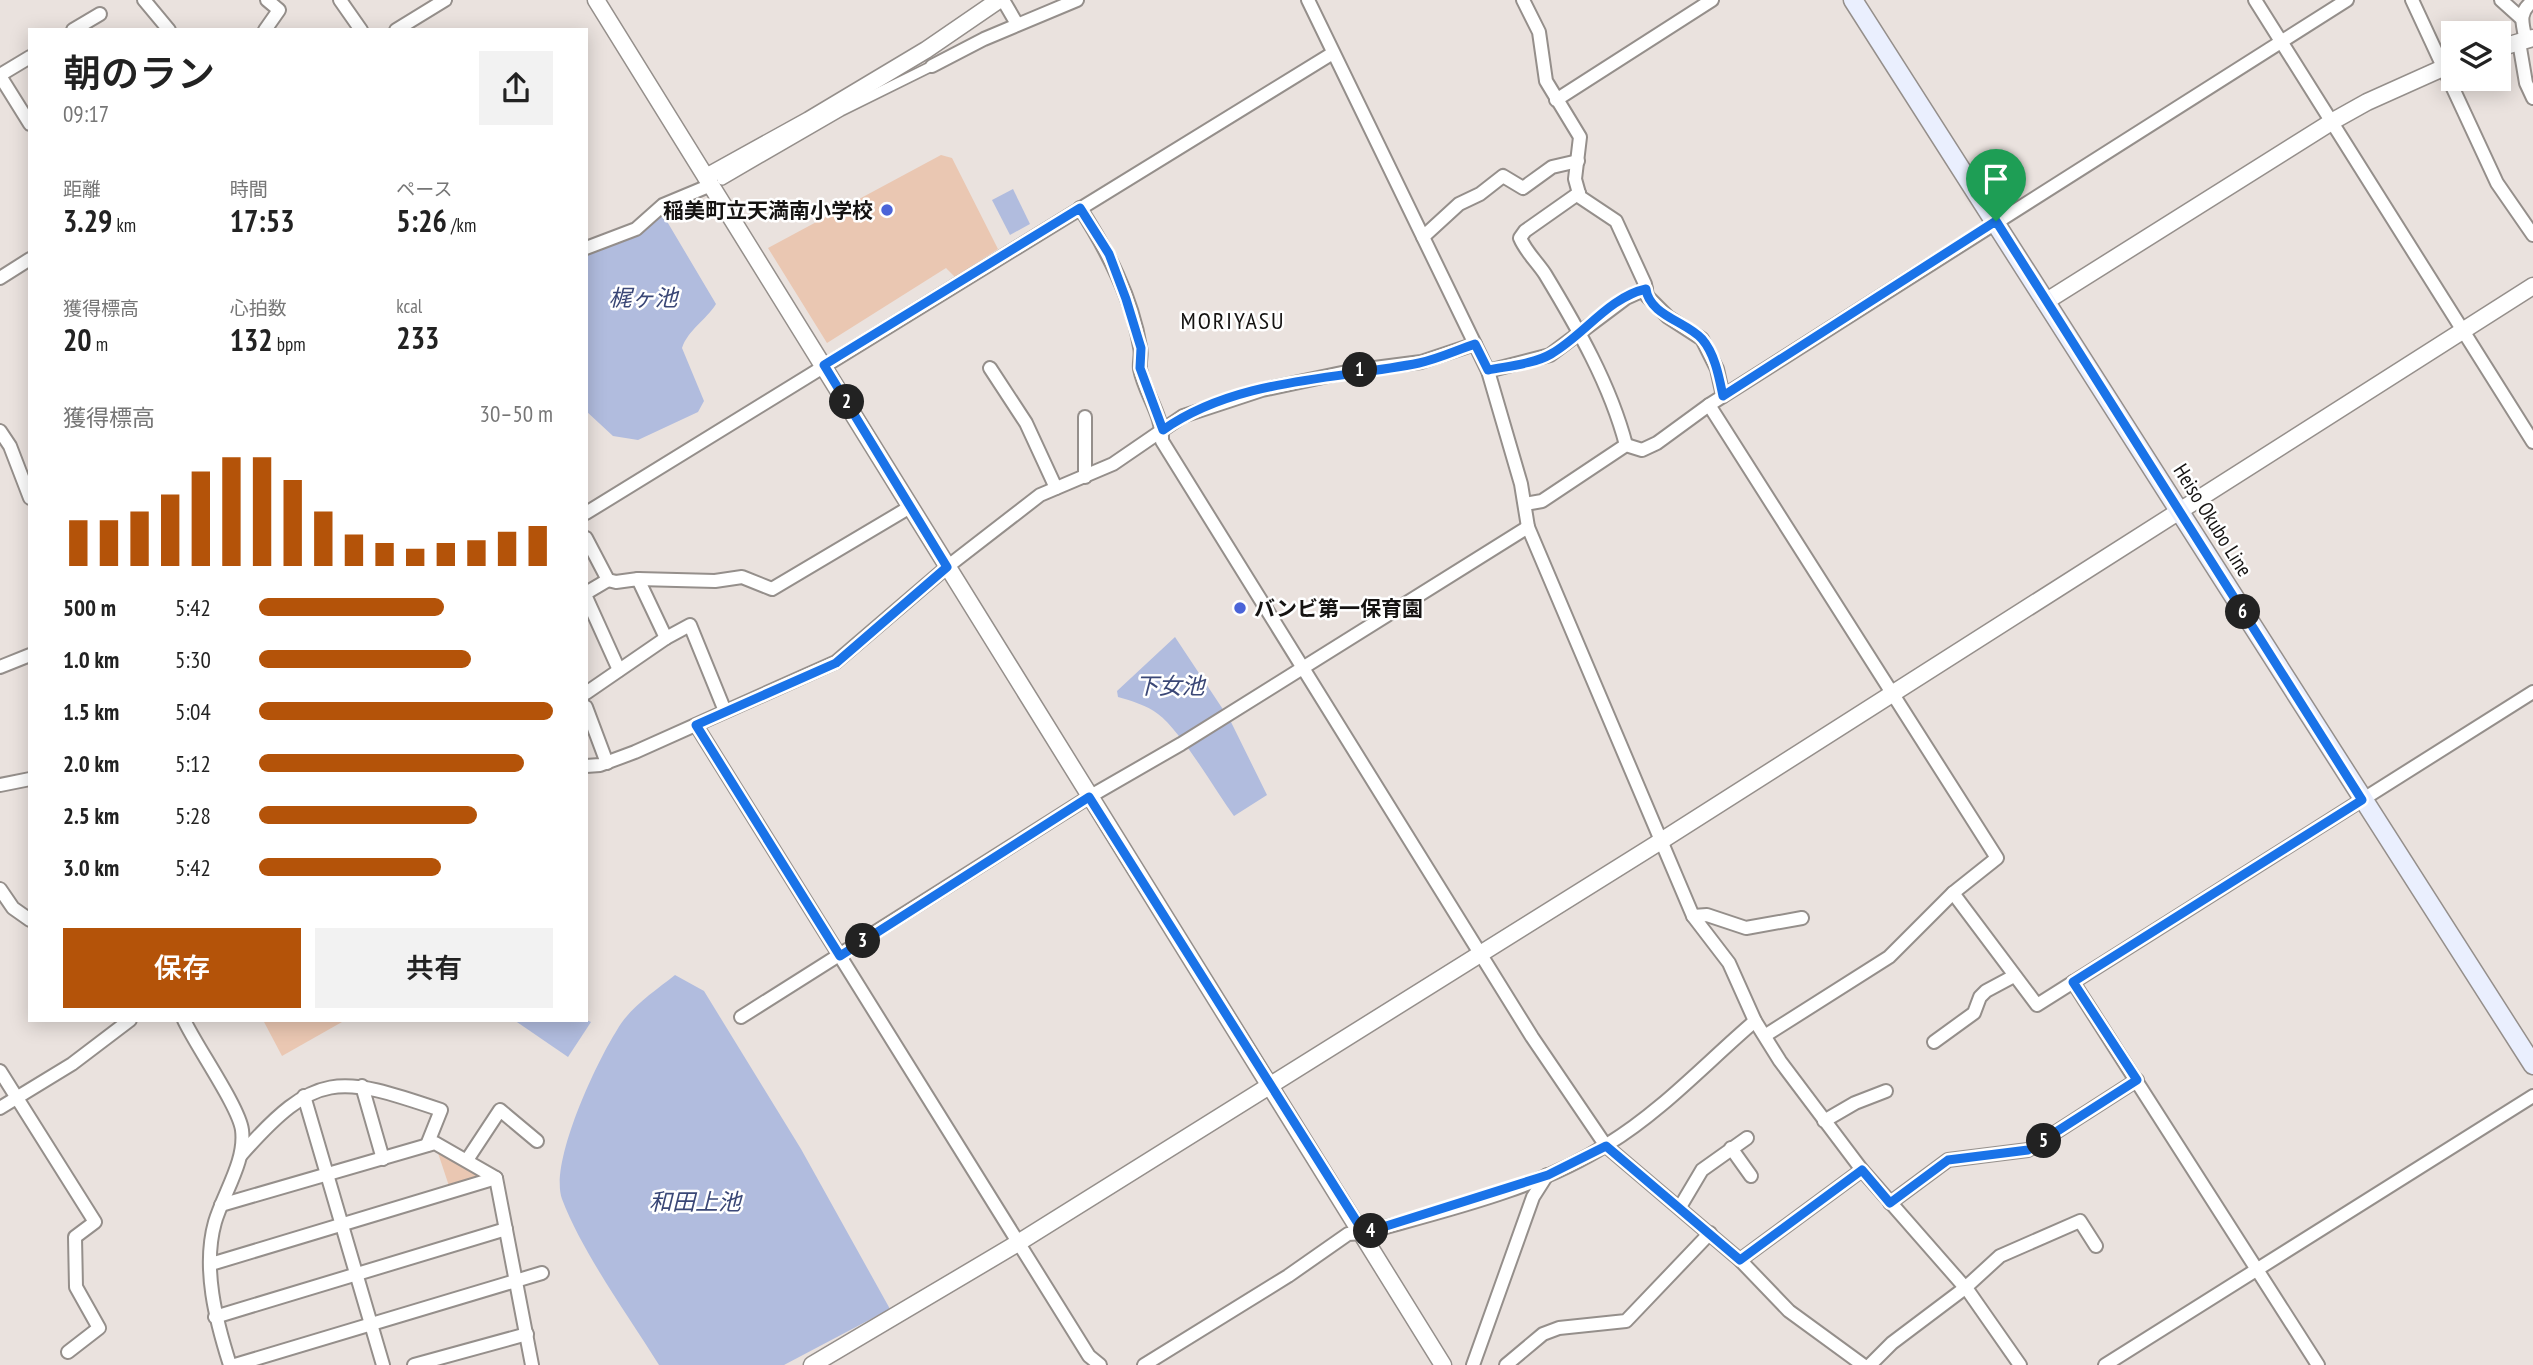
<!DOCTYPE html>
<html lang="ja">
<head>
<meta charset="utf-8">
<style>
  :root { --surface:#fff; --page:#f2f2f2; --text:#222; --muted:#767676; --accent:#b45309 }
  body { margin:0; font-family:"PT Sans Narrow","Noto Sans JP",sans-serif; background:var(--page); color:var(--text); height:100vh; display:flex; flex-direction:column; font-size:26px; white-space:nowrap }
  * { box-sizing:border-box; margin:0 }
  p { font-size:23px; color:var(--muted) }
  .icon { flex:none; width:38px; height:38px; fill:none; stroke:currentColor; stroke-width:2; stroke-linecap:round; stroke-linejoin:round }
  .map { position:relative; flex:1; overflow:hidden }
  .side { position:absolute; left:28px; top:28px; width:560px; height:994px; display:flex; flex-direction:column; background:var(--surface); border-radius:0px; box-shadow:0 4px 18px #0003 }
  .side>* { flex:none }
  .controls { position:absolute; left:2441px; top:21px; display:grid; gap:14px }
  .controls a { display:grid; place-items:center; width:70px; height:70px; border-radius:0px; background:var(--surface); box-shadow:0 4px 18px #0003; font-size:35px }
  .pin { position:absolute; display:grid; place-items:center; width:60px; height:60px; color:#fff; margin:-72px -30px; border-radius:50% 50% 50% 0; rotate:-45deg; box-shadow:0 0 7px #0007 }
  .pin .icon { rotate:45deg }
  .km { position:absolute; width:35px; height:35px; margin:-18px; border-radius:50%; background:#222; color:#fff; font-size:19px; line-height:35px; text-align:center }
  .round { display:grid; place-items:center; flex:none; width:74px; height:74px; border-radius:0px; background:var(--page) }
  .head { display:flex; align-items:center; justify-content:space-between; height:119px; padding:0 35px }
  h1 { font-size:38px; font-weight:600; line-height:52px }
  .metrics { display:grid; grid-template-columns:repeat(3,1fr); gap:10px; height:119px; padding:7px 35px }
  .metrics div { display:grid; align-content:center }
  .metrics b { font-size:30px; font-weight:600 }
  .metrics small { font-size:19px; font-weight:400 }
  .metrics p { font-size:19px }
  .chart { height:196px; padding:14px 35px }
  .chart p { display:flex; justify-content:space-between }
  .chart svg { width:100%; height:126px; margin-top:7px; stroke:var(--accent); stroke-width:6 }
  .action { display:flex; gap:14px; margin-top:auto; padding:14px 35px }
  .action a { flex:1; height:80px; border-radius:0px; background:var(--accent); color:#fff; font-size:28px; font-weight:600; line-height:80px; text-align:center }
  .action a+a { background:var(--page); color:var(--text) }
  ul { padding:0 35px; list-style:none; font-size:23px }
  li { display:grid; grid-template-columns:112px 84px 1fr; align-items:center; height:52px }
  li i { height:18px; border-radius:9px; background:var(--accent) }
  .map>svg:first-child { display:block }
  .green { fill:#eac7b2 }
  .water { fill:#b1bcde }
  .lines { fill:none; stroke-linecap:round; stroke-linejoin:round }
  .pedestrian-casing { stroke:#958f8b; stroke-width:12 }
  .minor-casing { stroke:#958f8b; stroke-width:16 }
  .tertiary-casing { stroke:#958f8b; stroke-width:19 }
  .secondary-casing { stroke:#958f8b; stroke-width:21 }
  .pedestrian { stroke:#fff; stroke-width:9 }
  .minor { stroke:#fff; stroke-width:12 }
  .tertiary { stroke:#fff; stroke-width:16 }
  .secondary { stroke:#eaeffe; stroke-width:18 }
  .route-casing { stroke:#fff; stroke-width:14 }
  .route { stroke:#1a73e8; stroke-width:9 }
  .poi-dot { fill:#4b64d8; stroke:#fff; stroke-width:2.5 }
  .labels { text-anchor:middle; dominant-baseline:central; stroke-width:5; stroke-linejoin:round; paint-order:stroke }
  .poi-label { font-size:21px; font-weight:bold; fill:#151312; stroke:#fff; text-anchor:end }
  .street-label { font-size:21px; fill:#151312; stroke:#fff }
  .water-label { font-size:23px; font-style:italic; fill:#3a4776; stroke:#fff }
  .quarter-label { font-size:24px; letter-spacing:2px; fill:#151312; stroke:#fff }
</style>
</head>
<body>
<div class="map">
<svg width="2533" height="1365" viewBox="0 0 2533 1365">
  <rect width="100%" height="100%" fill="#eae2de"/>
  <g class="green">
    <polygon points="941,155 952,158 998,249 955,277 946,268 827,343 768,248"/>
    <polygon points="263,1020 341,1020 342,1022 282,1056"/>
    <polygon points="435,1144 489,1172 451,1192"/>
  </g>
  <g class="water">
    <polygon points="1013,189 1030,224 1010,235 992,200"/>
    <path d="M662,213L716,304C706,320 688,330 682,348L704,401L698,412L638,440L613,436L586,411V252Z"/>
    <path d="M1175,637L1230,720L1267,795L1234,816C1215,790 1181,731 1158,714C1146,705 1132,701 1118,697L1117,691Z"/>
    <path d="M675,975L704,991L801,1149L890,1309L784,1365H659C628,1315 583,1254 562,1199C549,1163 596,1063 617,1030C630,1007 655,991 675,975Z"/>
    <polygon points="514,1020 586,1020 591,1022 568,1057"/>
  </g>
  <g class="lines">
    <g class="pedestrian-casing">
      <polyline id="pedestrian" points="722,180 841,111 932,66"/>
    </g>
    <g class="minor-casing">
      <g id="minor">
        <polyline points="144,0 169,30"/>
        <polyline points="340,0 361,30"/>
        <polyline points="1003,0 1017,24"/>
        <polyline points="1308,0 1488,371 1521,484 1528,527 1693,916 1729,963 1755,1021 1780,1061 1862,1170 1969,1292 2020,1365"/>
        <polyline points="1523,0 1539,32 1546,81 1580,137 1575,179 1580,197 1616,221 1645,284 1647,296 1668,317 1702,339 1717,369 1723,396"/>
        <polyline points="2255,0 2533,442"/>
        <polyline points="2412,0 2497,183 2533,235"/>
        <polyline points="2501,0 2521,18"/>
        <polyline points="73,30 100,14"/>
        <polyline points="265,30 279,10 267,0"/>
        <polyline points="396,30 445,0"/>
        <path d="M2526,40C2522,23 2518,12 2533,1"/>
        <polyline points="2519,42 2526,83 2533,98"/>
        <polyline points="932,66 984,39 1077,0"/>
        <polyline points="0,75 30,57"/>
        <polyline points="0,76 30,124"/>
        <polyline points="1556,100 1712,0"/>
        <path d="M1579,193L1525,231L1520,238C1526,252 1537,262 1545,274C1577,327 1610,384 1626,445"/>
        <path d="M1080,208C1107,250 1132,297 1140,347C1142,354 1139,362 1140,369C1145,394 1163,415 1162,441L1532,1037L1606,1146L1740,1260L1789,1311L1863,1365"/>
        <polyline points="1423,237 1459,204 1480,194 1503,176 1523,188 1552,167 1578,161"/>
        <polyline points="586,248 636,229 663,205 711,185"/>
        <polyline points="0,278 30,259"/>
        <polyline points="990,368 1026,423 1056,488"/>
        <polyline points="1488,371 1550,355 1626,298 1646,289"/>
        <polyline points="1709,405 1997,858 1953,893 1889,957 1766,1035"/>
        <polyline points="0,431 10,446 30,498"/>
        <polyline points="1085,477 1085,417"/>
        <polyline points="1525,504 1542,501 1626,445 1642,450 1657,443 1709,405 2347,0"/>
        <polyline points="586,513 1333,53"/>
        <polyline points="586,538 608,580 616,582 638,579 666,638 690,625 725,711"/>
        <polyline points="638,579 715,581 742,577 772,589 910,507"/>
        <polyline points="586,593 608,580"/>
        <polyline points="586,597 619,670"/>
        <polyline points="0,667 30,655"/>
        <polyline points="586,693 666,638"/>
        <polyline points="586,707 607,763"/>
        <polyline points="696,725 1089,1356 1100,1365"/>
        <polyline points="586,766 600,765 635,752 836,662 947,567 1040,495 1113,464 1183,416 1262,390 1351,371 1421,362 1475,344"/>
        <polyline points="0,785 30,779"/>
        <polyline points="0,889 13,908 30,920"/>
        <polyline points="1953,893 2037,1005 2533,692"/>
        <polyline points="1693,916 1707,915 1746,928 1802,918"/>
        <polyline points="2073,982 2318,1365"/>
        <polyline points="741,1017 1089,797 1181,744 1528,527"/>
        <path d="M184,1020C196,1046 239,1107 242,1130C246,1161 224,1192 215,1222C202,1268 216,1321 230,1365"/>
        <polyline points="1934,1042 1974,1013 1980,997 1986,991 2014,976"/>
        <polyline points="0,1071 95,1222 75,1237 76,1287 99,1328 68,1352"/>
        <polyline points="362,1086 383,1159"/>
        <polyline points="304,1096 383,1365"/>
        <polyline points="0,1108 72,1064 130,1020"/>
        <polyline points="1824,1121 1855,1103 1886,1091"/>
        <polyline points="1731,1148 1751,1176"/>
        <path d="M241,1155C316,1070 338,1075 441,1110L427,1145"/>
        <polyline points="467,1160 500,1110 537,1141"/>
        <polyline points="1890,1203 1948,1160 2028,1150 2137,1080"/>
        <polyline points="221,1205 435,1143 496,1178 532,1365"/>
        <polyline points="1680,1207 1702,1170 1747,1138"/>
        <polyline points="1740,1260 1862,1170"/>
        <polyline points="211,1264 496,1178"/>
        <polyline points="215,1317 506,1229"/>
        <polyline points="235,1365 542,1273"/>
        <polyline points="414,1365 527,1334"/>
        <path d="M1144,1365L1288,1276L1348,1234L1364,1233C1446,1210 1536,1190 1608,1144C1662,1111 1707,1062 1755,1021"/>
        <polyline points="1473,1365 1533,1197 1547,1175"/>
        <polyline points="1506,1365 1543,1334 1559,1328 1626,1321 1710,1233"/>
        <polyline points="1870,1365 1892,1343 1965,1288 2000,1256 2080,1221 2096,1246"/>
        <polyline points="2105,1365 2533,1096"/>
      </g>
    </g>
    <g class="tertiary-casing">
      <g id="tertiary">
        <polyline points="596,0 1443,1365"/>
        <polyline points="2499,48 2533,38"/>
        <polyline points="706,177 809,120 926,50 999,0"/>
        <polyline points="2045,302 2333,121 2367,102 2454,63"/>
        <polyline points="812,1365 1018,1243 1661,841 2533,286"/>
      </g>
    </g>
    <g class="secondary-casing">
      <polyline id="secondary" points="1853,0 2533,1065"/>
    </g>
    <use href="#pedestrian" class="pedestrian"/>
    <use href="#minor" class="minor"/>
    <use href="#tertiary" class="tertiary"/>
    <use href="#secondary" class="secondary"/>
  </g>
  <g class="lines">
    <g class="route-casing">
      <path id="route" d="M1080,208L1109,254L1126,299L1141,348L1140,368L1163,430C1237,378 1334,380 1419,363C1438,359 1457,350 1475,344L1488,370C1508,366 1534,364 1551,354C1583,336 1609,297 1646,289C1649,315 1687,322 1702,339C1715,354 1719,377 1723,396L1996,221L2362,800L2073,982L2137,1080L2028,1150L1948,1160L1890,1203L1862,1170L1740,1260L1606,1146L1548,1175L1364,1233L1089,797L840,956L696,725L836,663L947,567L824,365Z"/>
    </g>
    <use href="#route" class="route"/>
  </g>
  <g class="poi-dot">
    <circle cx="887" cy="210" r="7"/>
    <circle cx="1240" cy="608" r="7"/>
  </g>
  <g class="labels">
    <g class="poi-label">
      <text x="873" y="210">稲美町立天満南小学校</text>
      <text x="1254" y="608" text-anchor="start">バンビ第一保育園</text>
    </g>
    <g class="street-label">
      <text transform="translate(2213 520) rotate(58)">Heiso Okubo Line</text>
    </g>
    <g class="water-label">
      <text x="643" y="297">梶ヶ池</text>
      <text x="1170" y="685">下女池</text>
      <text x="695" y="1201">和田上池</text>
    </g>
    <g class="quarter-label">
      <text x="1233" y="320">MORIYASU</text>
    </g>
  </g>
</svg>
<div class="controls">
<a><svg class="icon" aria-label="layers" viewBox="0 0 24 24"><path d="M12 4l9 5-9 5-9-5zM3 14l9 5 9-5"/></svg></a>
</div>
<div class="pin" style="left:1996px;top:221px;background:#1e9e55"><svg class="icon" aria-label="arrive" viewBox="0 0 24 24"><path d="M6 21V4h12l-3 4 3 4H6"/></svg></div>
<b class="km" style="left:1360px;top:370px">1</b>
<b class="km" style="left:847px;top:402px">2</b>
<b class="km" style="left:863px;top:941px">3</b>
<b class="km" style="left:1371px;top:1231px">4</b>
<b class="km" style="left:2044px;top:1141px">5</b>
<b class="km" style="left:2243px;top:612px">6</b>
<section class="side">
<div class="head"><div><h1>朝のラン</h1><p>09:17</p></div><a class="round"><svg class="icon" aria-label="share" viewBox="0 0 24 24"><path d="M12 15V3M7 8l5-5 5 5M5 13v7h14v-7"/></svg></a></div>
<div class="metrics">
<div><p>距離</p><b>3.29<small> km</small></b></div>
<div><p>時間</p><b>17:53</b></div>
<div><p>ペース</p><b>5:26<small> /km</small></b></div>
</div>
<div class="metrics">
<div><p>獲得標高</p><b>20<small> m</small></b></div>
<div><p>心拍数</p><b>132<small> bpm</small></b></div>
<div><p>kcal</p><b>233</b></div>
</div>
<div class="chart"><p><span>獲得標高</span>30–50 m</p>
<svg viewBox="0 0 160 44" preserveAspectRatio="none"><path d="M5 44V28M15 44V28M25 44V25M35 44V19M45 44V11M55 44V6M65 44V6M75 44V14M85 44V25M95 44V33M105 44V36M115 44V38M125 44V36M135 44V35M145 44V32M155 44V30"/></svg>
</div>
<ul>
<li><b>500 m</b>5:42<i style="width:63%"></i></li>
<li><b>1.0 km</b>5:30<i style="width:72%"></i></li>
<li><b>1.5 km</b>5:04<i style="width:100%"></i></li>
<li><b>2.0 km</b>5:12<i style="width:90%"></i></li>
<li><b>2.5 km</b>5:28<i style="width:74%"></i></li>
<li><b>3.0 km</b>5:42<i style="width:62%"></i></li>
</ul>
<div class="action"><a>保存</a><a>共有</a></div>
</section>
</div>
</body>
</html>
